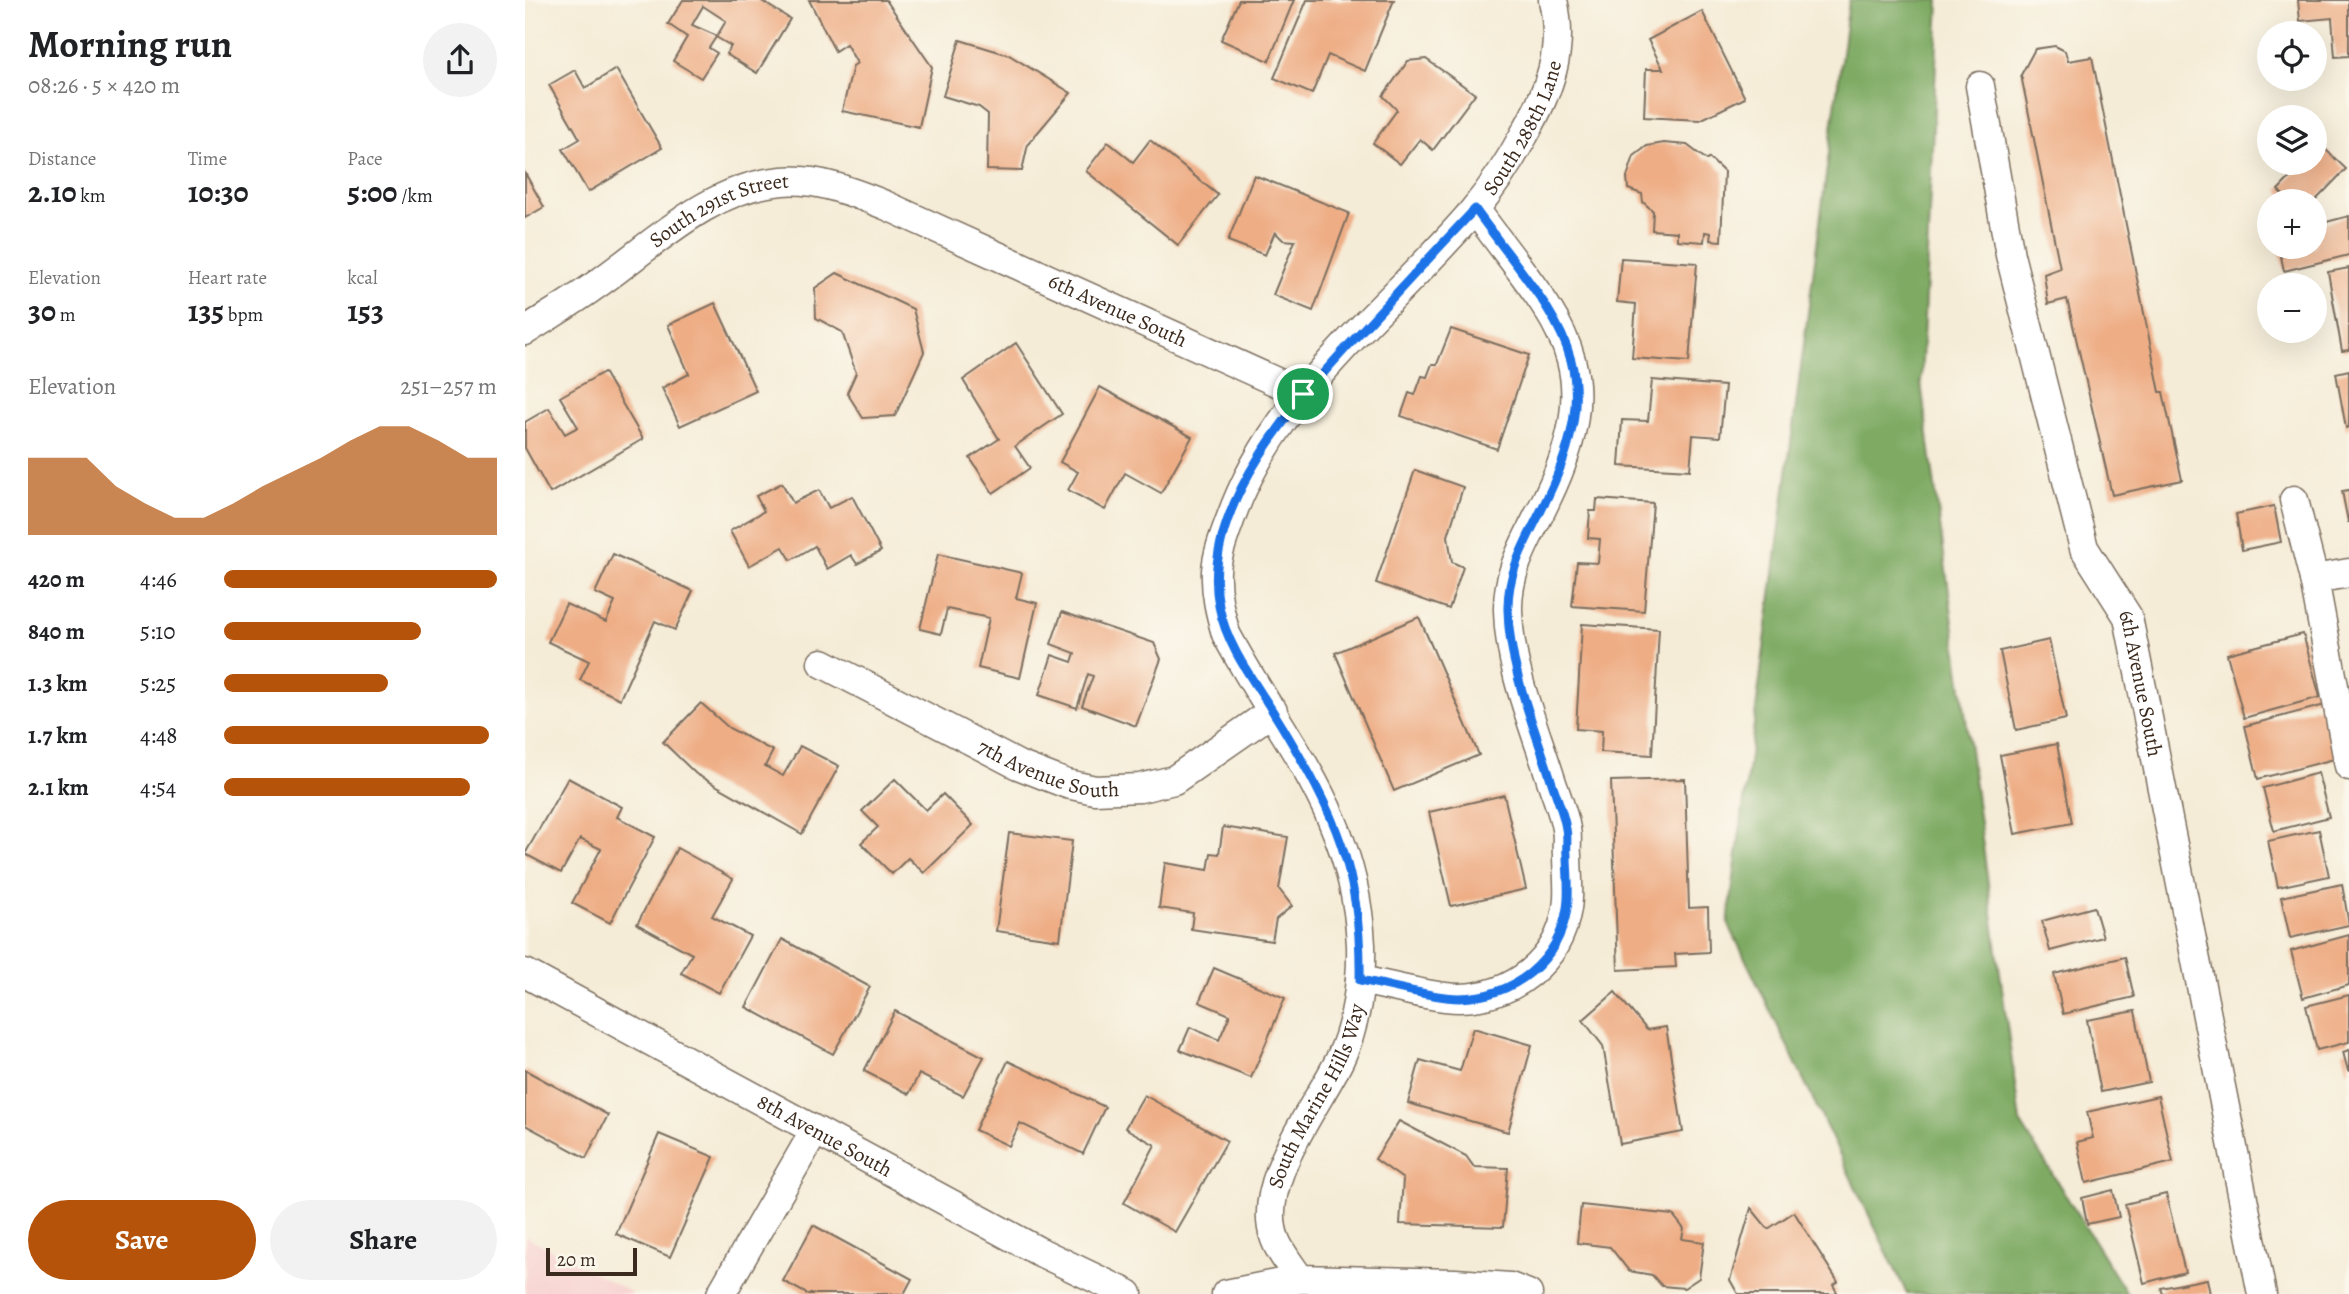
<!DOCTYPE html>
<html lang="en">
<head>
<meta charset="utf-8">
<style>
  :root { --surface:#fff; --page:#f2f2f2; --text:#202124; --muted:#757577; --accent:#b45309 }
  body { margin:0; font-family:Alegreya,serif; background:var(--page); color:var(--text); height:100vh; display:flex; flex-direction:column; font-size:26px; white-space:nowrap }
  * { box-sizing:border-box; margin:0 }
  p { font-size:23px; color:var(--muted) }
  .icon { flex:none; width:38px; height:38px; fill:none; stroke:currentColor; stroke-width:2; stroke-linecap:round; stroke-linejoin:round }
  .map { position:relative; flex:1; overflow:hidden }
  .details { display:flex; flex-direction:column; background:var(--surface); width:525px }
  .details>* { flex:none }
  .tools { position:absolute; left:1732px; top:21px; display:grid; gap:14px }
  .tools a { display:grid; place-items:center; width:70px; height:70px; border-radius:50%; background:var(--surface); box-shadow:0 7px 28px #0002; font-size:35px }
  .scale { position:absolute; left:21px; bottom:18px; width:91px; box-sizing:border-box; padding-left:7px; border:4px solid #3b2a1e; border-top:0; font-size:19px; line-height:24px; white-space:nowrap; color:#3b2a1e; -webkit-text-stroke:5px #fbf7ec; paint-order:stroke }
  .pin { position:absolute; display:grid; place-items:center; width:60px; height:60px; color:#fff; margin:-30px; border:4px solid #fff; border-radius:50%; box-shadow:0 2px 7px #0007 }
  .round { display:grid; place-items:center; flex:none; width:74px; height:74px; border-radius:37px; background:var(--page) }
  .headline { display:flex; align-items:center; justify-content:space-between; height:119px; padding:0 28px }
  h1 { font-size:38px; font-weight:600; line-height:52px }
  .stats { display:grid; grid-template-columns:repeat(3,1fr); gap:10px; height:119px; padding:7px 28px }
  .stats div { display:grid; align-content:center }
  .stats b { font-size:30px; font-weight:600 }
  .stats small { font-size:19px; font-weight:400 }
  .stats p { font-size:19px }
  .chart { height:196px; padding:14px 28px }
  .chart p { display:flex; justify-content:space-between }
  .chart svg { width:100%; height:126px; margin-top:7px; fill:var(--accent); opacity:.7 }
  .cta { display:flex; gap:14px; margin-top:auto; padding:14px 28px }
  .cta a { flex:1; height:80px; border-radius:42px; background:var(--accent); color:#fff; font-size:28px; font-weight:600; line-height:80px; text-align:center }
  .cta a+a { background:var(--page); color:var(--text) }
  ul { padding:0 28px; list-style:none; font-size:23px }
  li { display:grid; grid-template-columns:112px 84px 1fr; align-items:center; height:52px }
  li i { height:18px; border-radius:9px; background:var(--accent) }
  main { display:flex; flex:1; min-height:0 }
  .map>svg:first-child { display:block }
  .built { fill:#f7d0cf }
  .forest { fill:#7eaa63; stroke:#5c6a40; stroke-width:2 }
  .building { fill:#eead85; fill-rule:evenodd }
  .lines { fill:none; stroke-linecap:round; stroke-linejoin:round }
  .street-casing { stroke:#7c6e5f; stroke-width:31 }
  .street { stroke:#fff; stroke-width:28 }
  .route-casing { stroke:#fff; stroke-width:14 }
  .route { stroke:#1a73e8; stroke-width:9 }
  .labels { text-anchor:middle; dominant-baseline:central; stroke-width:5; stroke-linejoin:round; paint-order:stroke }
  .street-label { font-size:21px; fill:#3b2a1e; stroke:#fbf7ec }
</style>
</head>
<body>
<main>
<section class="details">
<div class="headline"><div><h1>Morning run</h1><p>08:26 · 5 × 420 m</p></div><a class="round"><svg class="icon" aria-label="share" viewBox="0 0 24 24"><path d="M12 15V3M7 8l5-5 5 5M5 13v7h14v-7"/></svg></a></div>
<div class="stats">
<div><p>Distance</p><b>2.10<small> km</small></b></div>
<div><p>Time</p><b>10:30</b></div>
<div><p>Pace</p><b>5:00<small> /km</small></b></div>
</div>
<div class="stats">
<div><p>Elevation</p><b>30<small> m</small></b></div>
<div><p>Heart rate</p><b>135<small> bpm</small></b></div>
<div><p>kcal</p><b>153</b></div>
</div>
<div class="chart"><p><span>Elevation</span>251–257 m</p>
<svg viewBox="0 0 160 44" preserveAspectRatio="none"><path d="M0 44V17L10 17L20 17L30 27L40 33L50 38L60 38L70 33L80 27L90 22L100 17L110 11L120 6L130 6L140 11L150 17L160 17V44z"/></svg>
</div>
<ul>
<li><b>420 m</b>4:46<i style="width:100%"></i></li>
<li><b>840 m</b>5:10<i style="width:72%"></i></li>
<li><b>1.3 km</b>5:25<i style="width:60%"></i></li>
<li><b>1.7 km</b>4:48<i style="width:97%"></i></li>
<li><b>2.1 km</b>4:54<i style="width:90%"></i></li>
</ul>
<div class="cta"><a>Save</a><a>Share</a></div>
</section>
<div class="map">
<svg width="1824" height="1294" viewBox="0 0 1824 1294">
  <rect width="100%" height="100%" fill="#fbf7ec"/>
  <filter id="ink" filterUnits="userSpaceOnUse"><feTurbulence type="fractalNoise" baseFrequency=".0143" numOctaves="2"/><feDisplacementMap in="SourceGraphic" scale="14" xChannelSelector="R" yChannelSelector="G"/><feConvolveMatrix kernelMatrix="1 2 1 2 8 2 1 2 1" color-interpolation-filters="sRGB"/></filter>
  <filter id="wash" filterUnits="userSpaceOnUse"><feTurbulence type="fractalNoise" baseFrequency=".00686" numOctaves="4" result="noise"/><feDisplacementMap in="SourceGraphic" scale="28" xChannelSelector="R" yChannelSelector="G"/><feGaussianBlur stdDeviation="1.57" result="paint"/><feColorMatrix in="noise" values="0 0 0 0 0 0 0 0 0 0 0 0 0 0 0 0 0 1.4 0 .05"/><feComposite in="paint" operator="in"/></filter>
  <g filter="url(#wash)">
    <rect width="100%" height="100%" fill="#f5ecd7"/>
    <polygon class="built" points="0,1236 109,1294 0,1294"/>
    <polygon class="forest" points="1324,0 1414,0 1396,383 1495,1122 1602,1294 1382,1294 1203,923"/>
    <g id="blocks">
      <g class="building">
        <path d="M158,0H235L265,19L232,73L201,54L206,46L191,37L184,48L192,53L176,78L148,61L162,37L143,24ZM178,6L201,21L192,36L167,25Z"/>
        <polygon points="284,0 361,0 407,67 394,127 317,111 328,66 332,63 321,44 310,51"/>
        <polygon points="714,0 769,0 744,61 696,40"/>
        <polygon points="782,0 869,0 840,71 803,55 787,94 749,78"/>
        <polygon points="1773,0 1824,0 1824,56 1810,57 1807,18 1775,21"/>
        <polygon points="1177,11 1220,98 1175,120 1119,117 1121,69 1138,69 1123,40"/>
        <polygon points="435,40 484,55 546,93 503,144 497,171 462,170 463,114 454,107 418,96"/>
        <polygon points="1530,46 1540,51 1543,61 1567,57 1635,392 1638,392 1657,480 1587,495 1542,299 1523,304 1519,274 1535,268 1496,75 1510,49"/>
        <polygon points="901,59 950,94 908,150 895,139 875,164 848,143 872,110 858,96 883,61"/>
        <polygon points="91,69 137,148 63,192 38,149 55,139 24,85 50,70 60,88"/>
        <polygon points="625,140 693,195 653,245 561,171 583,142 608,162"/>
        <polygon points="1139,143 1162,145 1182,160 1184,158 1199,172 1196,241 1185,240 1186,233 1180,232 1179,242 1152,240 1152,232 1127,230 1128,211 1118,202 1117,194 1103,189 1102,177 1109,156 1122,146"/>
        <polygon points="1796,145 1821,169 1790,201 1764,201 1753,190 1779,163 1790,163 1790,151"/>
        <polygon points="0,173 19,207 0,218"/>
        <polygon points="729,175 824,213 788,311 748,295 770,241 758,240 750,232 740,255 703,241"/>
        <polygon points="1824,216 1824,255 1759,271 1754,247 1790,247 1790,225"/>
        <polygon points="1096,258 1172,263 1164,362 1107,358 1111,304 1092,302"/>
        <polygon points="1824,268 1824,350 1817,351 1803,272"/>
        <polygon points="312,273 388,309 399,352 370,416 338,418 322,393 331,373 317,332 291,318 290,288"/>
        <polygon points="190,303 231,391 155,426 137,388 164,374 143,325"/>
        <polygon points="926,329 1004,355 972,449 876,416 884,393 890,395 897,376 902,377 907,364 912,364"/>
        <polygon points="491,343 537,414 490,446 505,468 468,493 445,458 474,439 438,380"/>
        <polygon points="1824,370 1824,427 1821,428 1811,373"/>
        <polygon points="79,372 118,439 25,493 0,448 0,422 24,408 40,434 53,427 35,397"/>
        <polygon points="1127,380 1200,386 1195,437 1168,435 1165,470 1094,466 1097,420 1123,421"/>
        <polygon points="575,387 667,437 636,493 600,473 580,510 543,490 553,472 535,462"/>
        <polygon points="890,470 938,487 923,536 927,562 938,567 924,609 851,583"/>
        <polygon points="257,483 268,503 294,490 304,508 327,496 356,551 332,564 326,555 302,569 290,546 266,560 258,547 224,566 205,531 239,511 231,496"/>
        <polygon points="1824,490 1824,522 1823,522 1817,491"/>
        <polygon points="1072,499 1128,503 1119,611 1047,606 1052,562 1073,563 1075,539 1063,538 1065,511 1071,511"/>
        <polygon points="1749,506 1756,542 1717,550 1711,514"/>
        <polygon points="88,554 168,591 150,630 130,621 95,699 55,680 64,661 23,642 41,604 81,622 90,602 70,593"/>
        <polygon points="413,554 497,573 491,598 512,603 495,678 453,668 464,618 422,609 416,634 395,629"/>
        <polygon points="537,612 629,643 636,659 611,726 557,706 568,676 563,674 552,708 514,695 527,655 547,662 550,653 526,644"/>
        <polygon points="894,617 954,755 869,791 810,653"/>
        <polygon points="1057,624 1134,629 1127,755 1076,752 1077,731 1051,729"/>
        <polygon points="1778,634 1795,697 1719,718 1702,654"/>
        <polygon points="1524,640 1541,719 1491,730 1475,651"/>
        <polygon points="176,703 204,728 248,751 240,766 258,776 275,746 314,766 277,834 171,774 138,742"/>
        <polygon points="1800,705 1813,758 1733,779 1720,726"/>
        <polygon points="1532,744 1547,823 1490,834 1475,755"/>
        <polygon points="1793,773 1804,817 1749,831 1738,788"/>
        <polygon points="43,778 97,807 92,817 130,837 85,923 47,903 76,849 55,839 36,873 0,854"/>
        <polygon points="370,779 401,810 418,794 448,825 399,873 383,858 367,874 336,843 353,827 337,811"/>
        <polygon points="1160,779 1164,908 1183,907 1184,952 1150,954 1151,967 1093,970 1086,781"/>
        <polygon points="979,795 1001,889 926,906 904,812"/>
        <polygon points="698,827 763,837 754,889 767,906 751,919 747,941 666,929 668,913 634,908 640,863 683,870 686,853 694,854"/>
        <polygon points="1794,830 1804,876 1753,887 1743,841"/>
        <polygon points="484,833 547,841 535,940 471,931"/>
        <polygon points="152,848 208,879 187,916 225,936 194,993 156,973 167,954 112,924"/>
        <polygon points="1817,884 1824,925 1765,938 1756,897"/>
        <polygon points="1569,907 1578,937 1525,951 1517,921"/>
        <polygon points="1824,935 1824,985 1778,998 1766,951"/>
        <polygon points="257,939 345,987 308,1054 221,1007"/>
        <polygon points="1600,957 1609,997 1538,1014 1529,974"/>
        <polygon points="689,968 760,998 726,1078 655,1050 665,1027 694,1040 705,1015 674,1002"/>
        <polygon points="1090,992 1122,1030 1141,1027 1158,1132 1095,1144 1078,1046 1058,1020"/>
        <polygon points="1824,995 1824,1042 1792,1050 1781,1006"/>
        <polygon points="370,1011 459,1057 438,1096 394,1074 384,1094 339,1071"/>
        <polygon points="1610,1011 1624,1082 1576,1092 1562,1020"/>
        <polygon points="948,1028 1007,1045 983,1132 883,1103 895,1060 935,1071"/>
        <polygon points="1824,1050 1824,1071 1823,1071 1818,1052"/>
        <polygon points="483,1061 580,1107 558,1154 495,1123 484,1146 450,1130"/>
        <polygon points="0,1070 83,1115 61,1158 0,1125"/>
        <polygon points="619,1095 702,1141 650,1232 599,1203 630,1145 600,1128"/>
        <polygon points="1633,1096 1648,1162 1561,1183 1552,1142 1568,1138 1562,1112"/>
        <polygon points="874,1121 941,1156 949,1167 983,1168 978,1227 875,1224 878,1179 850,1159"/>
        <polygon points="134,1134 189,1157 145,1257 91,1234"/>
        <polygon points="1588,1190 1594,1217 1562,1224 1557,1198"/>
        <polygon points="1641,1194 1660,1272 1619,1283 1600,1204"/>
        <polygon points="1056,1205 1148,1215 1159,1229 1157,1239 1179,1242 1174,1278 1159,1288 1137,1286 1127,1275 1104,1271 1085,1247 1052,1243"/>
        <polygon points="1226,1208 1243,1229 1269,1212 1313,1282 1308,1285 1313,1294 1213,1294 1205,1280"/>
        <polygon points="288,1225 387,1279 379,1294 282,1294 258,1281"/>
        <polygon points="1682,1279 1685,1294 1638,1294 1636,1288"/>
      </g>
    </g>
  </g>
  <g filter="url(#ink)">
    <use href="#blocks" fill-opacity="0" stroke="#7c6e5f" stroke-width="2"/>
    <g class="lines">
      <g class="street-casing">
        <g id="street">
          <path id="s1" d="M1455,86L1485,255L1559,548L1603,617L1737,1294"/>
          <path id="s2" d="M0,331C23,316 46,303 68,287C125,248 183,187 257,181C293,178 327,192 360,205L778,394"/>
          <polyline points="1769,500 1789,579 1824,766"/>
          <polyline points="1789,579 1824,573"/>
          <path id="s3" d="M297,663L493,765L542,784L570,790L615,788L649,780L748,711"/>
          <path id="s4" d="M0,973L513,1251L603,1294"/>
          <path d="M835,980C863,985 907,998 934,998C988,997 1034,962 1042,908C1045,891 1042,873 1042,855C1041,847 1043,837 1041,829C1039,814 1032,798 1027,783C1010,728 984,669 983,610C982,566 1006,534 1023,496C1088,359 1027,317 950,209"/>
          <polyline points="196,1294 289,1132"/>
          <polyline points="701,1294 775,1279"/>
          <path id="s5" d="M1003,1294L985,1287L930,1283L775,1279C767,1267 755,1253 750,1239C729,1184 792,1107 815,1059C831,1026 837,982 836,945C830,814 759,743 701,634C695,613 690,593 691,571C692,554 699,536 705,520C749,393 865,309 949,210C968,187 985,161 999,135C1024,91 1040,51 1028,0"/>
        </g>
      </g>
      <use href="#street" class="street"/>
    </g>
  </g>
  <g class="lines" filter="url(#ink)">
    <g class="route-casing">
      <path id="route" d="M950,209C1027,317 1088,359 1023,496C1006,534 982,566 983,610C984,669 1010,728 1027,783C1032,798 1039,814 1041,829C1043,837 1041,847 1042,855C1042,873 1045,891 1042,908C1034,962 988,997 934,998C907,998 863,985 835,980C837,871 810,814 755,723C733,686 702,649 694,606C673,503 782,390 845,322C880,284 915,246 950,209Z"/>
    </g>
    <use href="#route" class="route"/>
  </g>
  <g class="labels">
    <g class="street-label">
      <text stroke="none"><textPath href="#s5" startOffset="1545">South 288th Lane</textPath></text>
      <text stroke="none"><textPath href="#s2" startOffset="231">South 291st Street</textPath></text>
      <text stroke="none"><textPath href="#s2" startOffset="663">6th Avenue South</textPath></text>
      <text stroke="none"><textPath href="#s1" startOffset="623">6th Avenue South</textPath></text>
      <text stroke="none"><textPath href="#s3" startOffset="252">7th Avenue South</textPath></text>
      <text stroke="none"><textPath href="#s5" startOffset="430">South Marine Hills Way</textPath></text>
      <text stroke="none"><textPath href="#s4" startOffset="341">8th Avenue South</textPath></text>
    </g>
  </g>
</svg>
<div class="tools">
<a><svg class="icon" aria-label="locate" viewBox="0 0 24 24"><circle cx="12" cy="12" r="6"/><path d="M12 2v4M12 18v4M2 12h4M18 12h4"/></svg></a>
<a><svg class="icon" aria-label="layers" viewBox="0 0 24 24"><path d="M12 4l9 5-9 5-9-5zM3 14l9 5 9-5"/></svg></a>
<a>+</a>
<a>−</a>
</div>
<div class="scale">20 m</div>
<div class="pin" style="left:778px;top:394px;background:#1e9e55"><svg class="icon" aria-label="arrive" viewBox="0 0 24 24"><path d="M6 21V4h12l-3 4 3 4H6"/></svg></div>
</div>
</main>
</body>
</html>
